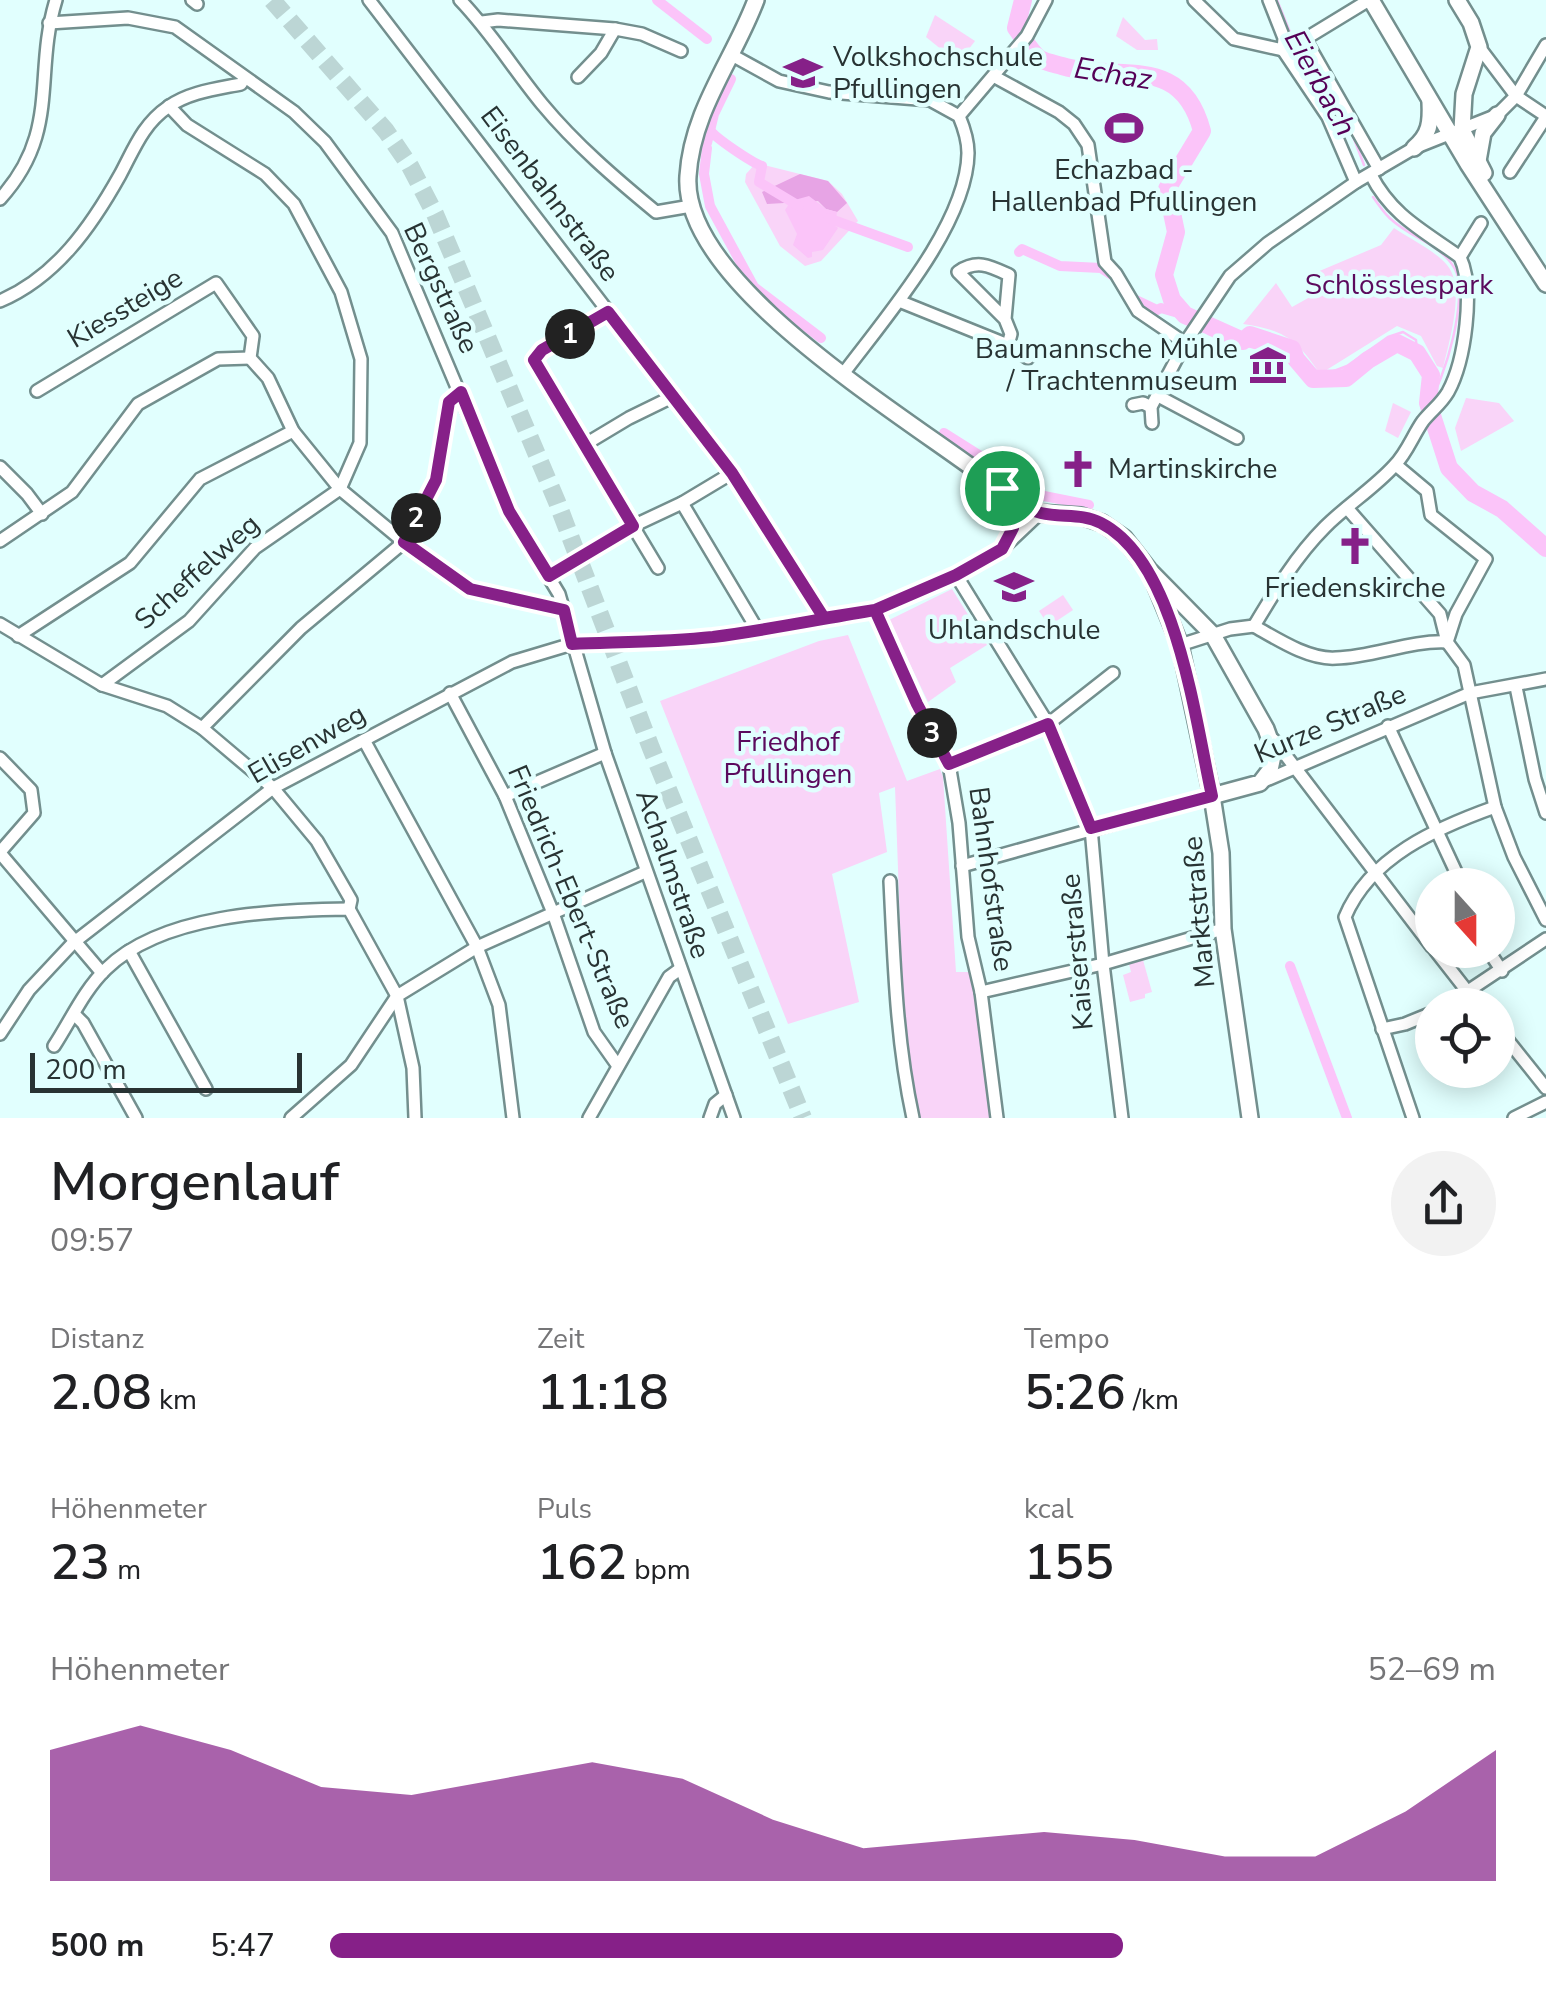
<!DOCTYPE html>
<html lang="de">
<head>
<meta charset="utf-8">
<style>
  :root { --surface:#fff; --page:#f2f2f2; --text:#202124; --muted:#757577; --accent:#862088 }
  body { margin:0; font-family:"Nunito Sans",sans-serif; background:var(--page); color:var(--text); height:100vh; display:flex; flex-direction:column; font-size:38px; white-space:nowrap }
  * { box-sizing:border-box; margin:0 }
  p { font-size:32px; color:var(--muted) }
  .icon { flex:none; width:55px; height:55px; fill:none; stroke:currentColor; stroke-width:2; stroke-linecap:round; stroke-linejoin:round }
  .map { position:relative; height:1118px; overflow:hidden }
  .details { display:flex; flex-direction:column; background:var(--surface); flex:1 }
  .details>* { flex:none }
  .needle { width:65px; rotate:159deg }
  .controls { position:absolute; left:1415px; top:868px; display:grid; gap:20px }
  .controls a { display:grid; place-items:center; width:100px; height:100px; border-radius:50%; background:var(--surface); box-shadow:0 5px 25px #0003; font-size:50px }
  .scale { position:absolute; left:30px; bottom:25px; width:272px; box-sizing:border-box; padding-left:10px; border:5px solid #283333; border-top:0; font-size:28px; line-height:35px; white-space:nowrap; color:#283333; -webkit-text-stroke:8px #e1fffe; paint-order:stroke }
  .pin { position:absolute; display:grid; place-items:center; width:85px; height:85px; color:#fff; margin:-42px; border:5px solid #fff; border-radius:50%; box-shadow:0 2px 10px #0007 }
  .km { position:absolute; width:50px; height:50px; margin:-25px; border-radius:50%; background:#222; color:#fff; font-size:28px; line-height:50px; text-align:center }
  .round { display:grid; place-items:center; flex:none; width:105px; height:105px; border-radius:52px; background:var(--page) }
  .overview { display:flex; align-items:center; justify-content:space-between; height:170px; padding:0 50px }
  h1 { font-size:55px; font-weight:600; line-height:75px }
  .metrics { display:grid; grid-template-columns:repeat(3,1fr); gap:15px; height:170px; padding:10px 50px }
  .metrics div { display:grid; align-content:center }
  .metrics b { font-size:50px; font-weight:600 }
  .metrics small { font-size:28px; font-weight:400 }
  .metrics p { font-size:28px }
  .chart { height:280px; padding:20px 50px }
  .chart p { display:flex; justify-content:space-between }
  .chart svg { width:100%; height:180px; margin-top:10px; fill:var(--accent); opacity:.7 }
  ul { padding:0 50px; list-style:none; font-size:32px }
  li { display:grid; grid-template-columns:160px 120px 1fr; align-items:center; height:75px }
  li i { height:25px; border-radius:12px; background:var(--accent) }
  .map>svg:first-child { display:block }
  .green { fill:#f9d4f8 }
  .forest { fill:#e7a4e5 }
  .water { fill:#fbc4f9 }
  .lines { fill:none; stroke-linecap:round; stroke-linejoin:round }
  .stream { stroke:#fbc4f9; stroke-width:2.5 }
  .canal { stroke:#fbc4f9; stroke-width:10 }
  .river { stroke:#fbc4f9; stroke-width:18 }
  .primary-tunnel { stroke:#bcd6d5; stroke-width:18; stroke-dasharray:18 9; stroke-linecap:butt }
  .street-casing { stroke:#738f8e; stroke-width:16 }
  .secondary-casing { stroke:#738f8e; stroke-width:20 }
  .street { stroke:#fff; stroke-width:11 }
  .secondary { stroke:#fff; stroke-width:15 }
  .route-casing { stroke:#fff; stroke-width:20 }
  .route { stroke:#862088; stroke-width:12 }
  .labels { text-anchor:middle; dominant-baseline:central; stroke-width:9; stroke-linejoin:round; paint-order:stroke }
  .poi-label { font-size:28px; fill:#283333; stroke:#e1fffe }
  .street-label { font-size:28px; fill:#283333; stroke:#e1fffe }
  .park-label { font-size:28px; fill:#5b0a5d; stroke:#e1fffe }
  .water-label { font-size:30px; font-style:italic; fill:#550157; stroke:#e1fffe }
</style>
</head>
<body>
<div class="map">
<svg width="1546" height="1118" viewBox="0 0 1546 1118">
  <rect width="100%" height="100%" fill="#e1fffe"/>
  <g class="green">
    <polygon points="935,15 975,41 958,63 926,37"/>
    <polygon points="1123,17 1145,40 1157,39 1158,50 1137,50 1116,36"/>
    <polygon points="756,163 828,181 842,194 858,221 821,261 805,266 780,246 745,182 746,174"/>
    <path d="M1394,228C1410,239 1434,250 1447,265C1466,287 1449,342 1443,368L1437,366L1421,336L1397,326L1320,374C1297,339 1284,330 1243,324L1276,283L1292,307L1319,292L1310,275L1381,245Z"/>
    <polygon points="1466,398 1499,403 1514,421 1461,451 1455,428"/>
    <polygon points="1393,403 1411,412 1398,438 1385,431"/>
    <polygon points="952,589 987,645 950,668 956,682 928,702 889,620"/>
    <polygon points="1063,595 1073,610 1049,626 1039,611"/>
    <polygon points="848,635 907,781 940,769 943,777 956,972 969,972 976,1002 992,1118 913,1118 896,1012 903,1005 895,787 879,793 887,852 832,874 859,1002 788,1024 660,701 819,641"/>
    <polygon points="1143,960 1152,992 1145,994 1145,998 1130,1002 1123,975 1131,972 1129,964"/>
  </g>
  <polygon class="forest" points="800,174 828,181 847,203 837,212 826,209 818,201 767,204 762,192"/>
  <polygon class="water" points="809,196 826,209 837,212 835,226 838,228 823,250 812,252 812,257 808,258 793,245 797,234 785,210 791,201"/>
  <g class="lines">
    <g class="stream">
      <polyline points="1277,0 1296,47 1333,98"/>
      <polyline points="1351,131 1364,165"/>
      <path d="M1373,197C1379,205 1385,215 1393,221C1412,238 1442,245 1455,269C1469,295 1445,381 1428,403"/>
      <polyline points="1313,379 1347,366 1388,337 1403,332 1416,340 1417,353"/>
    </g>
    <g class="canal">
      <polyline points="657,0 707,39"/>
      <path d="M709,129C715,138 751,162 762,166L759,182L799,206"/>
      <polyline points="707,143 714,114 731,79"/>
      <polyline points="707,148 704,174 710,206 754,287 821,338"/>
      <polyline points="828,218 908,247"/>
      <polyline points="1019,252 1022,249 1060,266 1101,268 1112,275"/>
      <polyline points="1136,300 1157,310 1161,308 1185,315"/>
      <polyline points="1243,341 1273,349"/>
      <polyline points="1284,355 1296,359"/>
      <polyline points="944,433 1044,496 1089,505"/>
      <polyline points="1290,966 1347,1118"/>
    </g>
    <path class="river" d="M1023,0L1016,28C1023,37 1030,52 1040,59C1045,62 1055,64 1062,66C1120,83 1181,52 1202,131L1167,189L1176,232L1164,275L1172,300L1185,315L1243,341L1250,335L1292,349L1296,359L1313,379L1346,378L1368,360L1397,343L1417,353L1431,375L1428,403L1449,468L1473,493L1502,509L1546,548"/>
    <polyline class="primary-tunnel" points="272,0 386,131 410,166 435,214 557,502 651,748 803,1118"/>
    <g class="street-casing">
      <g id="street">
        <polyline points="192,0 197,4"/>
        <polyline points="369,0 732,473 824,619"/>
        <path d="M460,0C491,32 514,70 542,104C576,145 616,179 656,212L691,206"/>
        <polyline points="1194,0 1234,39 1283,50"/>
        <polyline points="1269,0 1284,38 1283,50"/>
        <polyline points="1369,0 1305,39 1379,169"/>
        <polyline points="482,22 498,20 615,29 642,34 681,51"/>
        <polyline points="49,23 128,18 175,27 294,112 325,142 392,233 509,511 559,594 605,753 734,1118"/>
        <polyline points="1479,47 1516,96 1546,116"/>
        <polyline points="1283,50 1328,117 1356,182"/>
        <path d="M730,54L779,81L829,92L930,100L959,116C964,128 968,140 968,153C967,225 884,319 843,374"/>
        <polyline points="578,77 601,53 615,29"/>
        <polyline points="995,77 1059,112 1074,124 1088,145 1105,262 1116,274 1138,311 1185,343"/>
        <polyline points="959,116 1027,36 1046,0"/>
        <polyline points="1510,172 1546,117"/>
        <path d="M0,199C61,132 33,75 56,0"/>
        <polyline points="1460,257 1481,223"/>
        <path d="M0,301C56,277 91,227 120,175C134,149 143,124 168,107C189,92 216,89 241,84L244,79"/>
        <polyline points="899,301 1008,345 1028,358"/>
        <polyline points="608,311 542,350 533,360 658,568"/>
        <path d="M1005,319L1009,275C990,266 977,259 958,272L1005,319L1011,334L1008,345"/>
        <polyline points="37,391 216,283 253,336 250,358 268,378 293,431 340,489 404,542 470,589 564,610"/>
        <polyline points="1158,396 1237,438"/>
        <polyline points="1133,405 1143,403 1151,407"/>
        <polyline points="1152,423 1151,407 1185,343 1230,276 1268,243 1356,182 1414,148 1497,115 1516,96 1546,45"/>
        <polyline points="584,445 629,418 674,396"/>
        <polyline points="1396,465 1427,491 1431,515 1486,559 1456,614 1447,642"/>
        <polyline points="0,467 27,494 42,514"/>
        <path d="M1004,493C1013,511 1016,522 1006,541"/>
        <polyline points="682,503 757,629"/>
        <polyline points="1347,508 1440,614 1447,642 1464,665 1495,807 1514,857 1546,920"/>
        <polyline points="0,541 72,492 138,404 218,359 250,358"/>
        <polyline points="956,575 1048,724 1091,828 1103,964 1122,1118"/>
        <polyline points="549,577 633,526 682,503 732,473"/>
        <polyline points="875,610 917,704 949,764 959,823 968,937 981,992 997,1118"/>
        <polyline points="0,624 102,685 167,706 202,728 273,788 317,841 351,900 349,909"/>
        <path d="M1254,626C1275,591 1296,556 1325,527C1347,505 1374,488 1394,466C1407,453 1413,435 1423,421C1432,410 1441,404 1448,392C1465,361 1475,289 1460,257C1424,231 1392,216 1371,175"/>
        <path d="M1254,626C1277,639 1309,660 1336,658C1374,657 1410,640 1447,642"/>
        <polyline points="18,636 130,563 200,479 293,431"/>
        <polyline points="1180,645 1230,629 1254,626"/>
        <polyline points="102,685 189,621 255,548 340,489 360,443 361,359 341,292 294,204 265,174 187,125 169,106"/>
        <polyline points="1516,687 1535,779 1546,813"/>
        <polyline points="450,693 505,796 553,913 594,1032 618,1066"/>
        <polyline points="1388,726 1462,885"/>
        <polyline points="202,728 301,628 404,542 436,480 449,402 461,392"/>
        <polyline points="364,740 477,947 499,1005 513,1118"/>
        <polyline points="1274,740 1432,947"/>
        <polyline points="0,758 31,790 34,813 0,852"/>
        <polyline points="949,764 1048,724 1113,673"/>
        <polyline points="1264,781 1470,693 1546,679"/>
        <polyline points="505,796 605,753"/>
        <polyline points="0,853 102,973"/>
        <polyline points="962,866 1212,796"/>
        <path d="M890,881C894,961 896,1040 913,1118"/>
        <polyline points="1435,950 1478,1005"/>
        <polyline points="1488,950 1502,971"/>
        <polyline points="129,951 206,1089"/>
        <polyline points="981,992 1103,964 1223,929"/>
        <polyline points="1447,1005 1546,939"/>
        <polyline points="74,1014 83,1023 136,1118"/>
        <polyline points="1498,1028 1546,1088"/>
        <polyline points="1382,1029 1405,1024 1432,1013"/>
        <polyline points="0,1034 29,990 73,943 273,788 512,662 572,644 712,637 875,610 956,575 1002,549 1040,513"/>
        <path d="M54,1046C71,1020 84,990 106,969C162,914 274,910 349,909L397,996L413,1068L415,1118"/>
        <polyline points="291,1118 351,1065 397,996 477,947 645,872"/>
        <polyline points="589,1118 669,977 680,969"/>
        <polyline points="710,1118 715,1104 726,1095"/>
        <path d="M1413,1118L1345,917C1370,857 1436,828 1495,807"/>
        <polyline points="1514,1118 1546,1102"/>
      </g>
    </g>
    <g class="secondary-casing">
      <g id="secondary">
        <path d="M756,0C734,59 692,110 688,176C680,292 939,435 1019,503L1040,513L1081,516L1102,523L1124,538L1149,570L1213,635L1266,729L1274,751L1270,770L1260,783L1212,796"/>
        <polyline points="1371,0 1468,164 1546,284"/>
        <polyline points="1457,0 1471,23 1479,47 1464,94 1462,130 1484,173"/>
        <path d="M1414,148C1430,135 1431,122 1430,102"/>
        <polyline points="1478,161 1483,133 1497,115"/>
        <polyline points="1153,579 1180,645 1212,796 1221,853 1223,929 1250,1118"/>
      </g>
    </g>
    <use href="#street" class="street"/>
    <use href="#secondary" class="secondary"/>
  </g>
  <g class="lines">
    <g class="route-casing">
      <path id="route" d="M1002,488L1012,510L1013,528L1002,549L956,575L875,610L824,618L732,473L608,312L542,350L534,360L633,526L549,576L509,511L461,392L449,402L436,480L404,542L470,589L564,610L572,644C619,642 666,642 713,637C767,630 821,619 875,610L917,704L949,764L1048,724L1091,828L1212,796C1195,720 1177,562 1101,523C1082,513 1061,518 1041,513C1025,509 1013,498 1002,488"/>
    </g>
    <use href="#route" class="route"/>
  </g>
  <defs>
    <g id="university-bare" transform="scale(3)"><path d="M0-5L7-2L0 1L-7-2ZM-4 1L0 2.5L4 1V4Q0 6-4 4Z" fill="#862088" stroke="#e1fffe" stroke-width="2.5" paint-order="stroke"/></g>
    <g id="stadium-bare" transform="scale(3)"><path d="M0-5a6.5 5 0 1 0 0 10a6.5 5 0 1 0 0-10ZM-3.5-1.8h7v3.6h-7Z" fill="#862088" stroke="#e1fffe" stroke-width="2.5" paint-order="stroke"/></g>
    <g id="museum-bare" transform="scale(3)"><path d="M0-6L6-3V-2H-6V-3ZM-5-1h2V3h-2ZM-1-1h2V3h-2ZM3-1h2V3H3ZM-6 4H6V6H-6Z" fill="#862088" stroke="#e1fffe" stroke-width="2.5" paint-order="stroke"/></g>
    <g id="church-bare" transform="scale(3)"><path d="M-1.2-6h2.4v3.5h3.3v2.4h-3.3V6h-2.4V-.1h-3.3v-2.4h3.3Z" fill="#862088" stroke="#e1fffe" stroke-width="2.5" paint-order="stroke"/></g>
    <g id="school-bare" transform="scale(3)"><path d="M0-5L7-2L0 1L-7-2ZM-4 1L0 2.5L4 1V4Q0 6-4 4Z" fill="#862088" stroke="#e1fffe" stroke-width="2.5" paint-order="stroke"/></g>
  </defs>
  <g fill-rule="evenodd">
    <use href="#university-bare" x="803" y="73"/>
    <use href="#stadium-bare" x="1124" y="128"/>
    <use href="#museum-bare" x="1268" y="365"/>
    <use href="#church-bare" x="1078" y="469"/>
    <use href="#church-bare" x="1355" y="546"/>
    <use href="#school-bare" x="1014" y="587"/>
  </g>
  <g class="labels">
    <g class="poi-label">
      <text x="833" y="57" text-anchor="start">Volkshochschule<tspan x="833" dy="32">Pfullingen</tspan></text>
      <text x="1124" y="170">Echazbad -<tspan x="1124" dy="32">Hallenbad Pfullingen</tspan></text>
      <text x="1238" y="349" text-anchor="end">Baumannsche Mühle<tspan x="1238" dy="32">/ Trachtenmuseum</tspan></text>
      <text x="1108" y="469" text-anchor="start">Martinskirche</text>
      <text x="1355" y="588">Friedenskirche</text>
      <text x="1014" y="630">Uhlandschule</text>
    </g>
    <g class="street-label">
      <text transform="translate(550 194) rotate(53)">Eisenbahnstraße</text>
      <text transform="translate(441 288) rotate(65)">Bergstraße</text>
      <text transform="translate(125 308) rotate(-31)">Kiessteige</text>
      <text transform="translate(197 572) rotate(-42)">Scheffelweg</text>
      <text transform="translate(1330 724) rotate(-23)">Kurze Straße</text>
      <text transform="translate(307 744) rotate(-30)">Elisenweg</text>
      <text transform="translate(673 874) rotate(71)">Achalmstraße</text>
      <text transform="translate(991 879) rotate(82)">Bahnhofstraße</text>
      <text transform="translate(571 897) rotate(67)">Friedrich-Ebert-Straße</text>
      <text transform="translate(1199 912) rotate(-95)">Marktstraße</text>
      <text transform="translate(1077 952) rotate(-95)">Kaiserstraße</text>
    </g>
    <g class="park-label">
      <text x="1399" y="285">Schlösslespark</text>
      <text x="788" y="742">Friedhof<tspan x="788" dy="32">Pfullingen</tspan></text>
    </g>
    <g class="water-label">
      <text transform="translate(1113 74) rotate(9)">Echaz</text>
      <text transform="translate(1320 83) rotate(61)">Eierbach</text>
    </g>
  </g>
</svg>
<div class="controls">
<a><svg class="needle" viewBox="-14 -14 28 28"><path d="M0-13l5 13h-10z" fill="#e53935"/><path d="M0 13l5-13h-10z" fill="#757577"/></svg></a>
<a><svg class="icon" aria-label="locate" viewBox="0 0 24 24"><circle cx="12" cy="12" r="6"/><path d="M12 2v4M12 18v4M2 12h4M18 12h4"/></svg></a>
</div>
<div class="scale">200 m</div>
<div class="pin" style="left:1002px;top:488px;background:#1e9e55"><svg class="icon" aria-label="arrive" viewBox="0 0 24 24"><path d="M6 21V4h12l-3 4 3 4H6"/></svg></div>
<b class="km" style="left:570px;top:334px">1</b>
<b class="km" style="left:416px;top:518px">2</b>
<b class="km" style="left:932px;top:733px">3</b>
</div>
<section class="details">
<div class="overview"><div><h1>Morgenlauf</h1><p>09:57</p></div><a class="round"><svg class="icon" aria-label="share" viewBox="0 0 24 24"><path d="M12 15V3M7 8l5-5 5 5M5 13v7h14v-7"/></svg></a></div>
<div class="metrics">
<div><p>Distanz</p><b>2.08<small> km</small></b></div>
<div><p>Zeit</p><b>11:18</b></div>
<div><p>Tempo</p><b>5:26<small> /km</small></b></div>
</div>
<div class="metrics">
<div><p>Höhenmeter</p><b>23<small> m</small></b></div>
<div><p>Puls</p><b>162<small> bpm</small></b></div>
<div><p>kcal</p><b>155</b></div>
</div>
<div class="chart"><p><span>Höhenmeter</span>52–69 m</p>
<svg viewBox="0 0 160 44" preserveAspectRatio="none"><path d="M0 44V12L10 6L20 12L30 21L40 23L50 19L60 15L70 19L80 29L90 36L100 34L110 32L120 34L130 38L140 38L150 27L160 12V44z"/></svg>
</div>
<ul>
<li><b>500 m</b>5:47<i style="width:68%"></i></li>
</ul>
</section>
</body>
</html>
